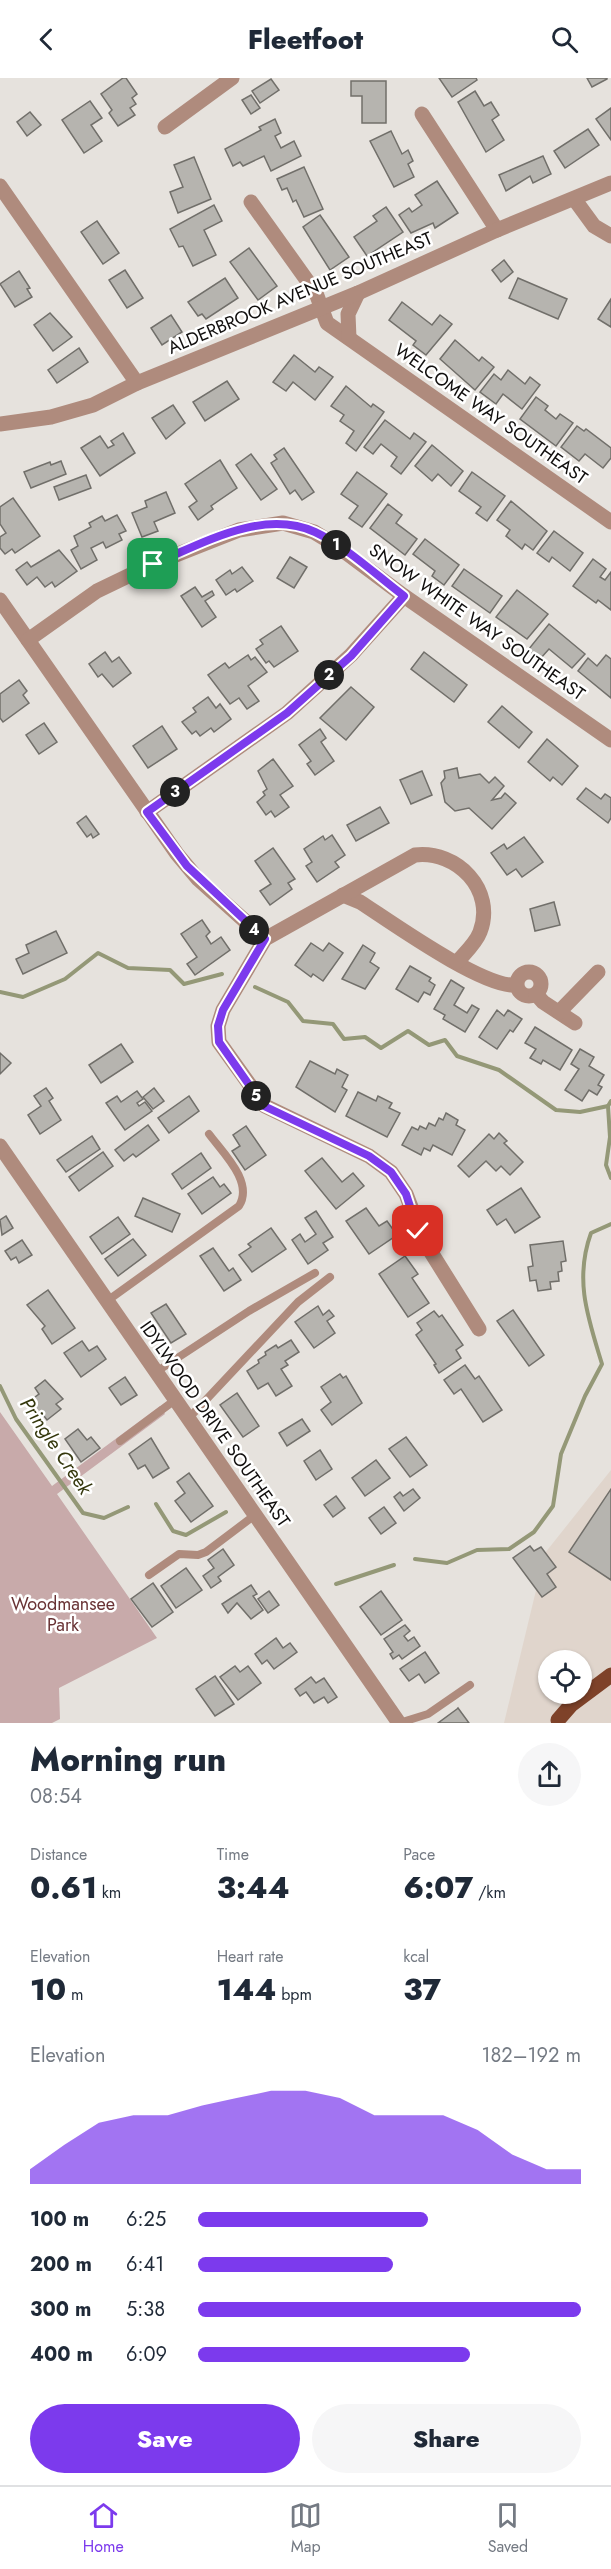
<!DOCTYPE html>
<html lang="en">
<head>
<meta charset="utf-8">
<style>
  :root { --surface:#fff; --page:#f6f6f7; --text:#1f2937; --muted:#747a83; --line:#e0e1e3; --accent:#7c3aed }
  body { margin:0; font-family:Jost,sans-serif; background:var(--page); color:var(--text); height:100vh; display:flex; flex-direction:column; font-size:22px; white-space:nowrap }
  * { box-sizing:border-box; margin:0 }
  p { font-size:20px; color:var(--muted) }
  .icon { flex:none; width:33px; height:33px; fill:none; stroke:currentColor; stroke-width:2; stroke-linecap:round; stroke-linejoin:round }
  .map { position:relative; height:1645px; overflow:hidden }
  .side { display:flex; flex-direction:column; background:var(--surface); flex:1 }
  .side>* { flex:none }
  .tools { position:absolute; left:538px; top:1572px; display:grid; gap:12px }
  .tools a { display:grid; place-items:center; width:54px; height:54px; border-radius:50%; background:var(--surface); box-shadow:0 2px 4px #0004; font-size:30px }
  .pin { position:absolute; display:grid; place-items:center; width:51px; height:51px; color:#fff; margin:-26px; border-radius:12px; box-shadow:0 3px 9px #0006 }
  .km { position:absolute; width:30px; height:30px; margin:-15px; border-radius:50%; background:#222; color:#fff; font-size:16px; line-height:30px; text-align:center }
  .round { display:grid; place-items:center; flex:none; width:63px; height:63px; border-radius:32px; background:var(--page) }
  .headline { display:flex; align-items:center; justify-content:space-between; height:102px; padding:0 30px }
  h1 { font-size:33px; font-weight:800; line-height:45px }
  .metrics { display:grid; grid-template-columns:repeat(3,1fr); gap:9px; height:102px; padding:6px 30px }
  .metrics div { display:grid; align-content:center }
  .metrics b { font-size:30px; font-weight:800 }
  .metrics small { font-size:16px; font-weight:400 }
  .metrics p { font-size:16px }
  .chart { height:168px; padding:12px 30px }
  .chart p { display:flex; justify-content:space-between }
  .chart svg { width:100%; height:108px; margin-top:6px; fill:var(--accent); opacity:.7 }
  .button { display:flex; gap:12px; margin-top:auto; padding:12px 30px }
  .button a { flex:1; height:69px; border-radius:36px; background:var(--accent); color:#fff; font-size:24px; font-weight:800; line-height:69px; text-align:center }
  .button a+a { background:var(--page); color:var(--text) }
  ul { padding:0 30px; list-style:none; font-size:20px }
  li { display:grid; grid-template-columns:96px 72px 1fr; align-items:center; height:45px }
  li i { height:15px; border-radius:8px; background:var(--accent) }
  header { display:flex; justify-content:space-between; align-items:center; height:78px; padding:0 30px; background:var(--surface); font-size:27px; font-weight:800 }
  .tabs { display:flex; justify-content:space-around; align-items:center; height:84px; border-top:2px solid var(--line); background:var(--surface); font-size:16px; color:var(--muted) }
  .tabs a { display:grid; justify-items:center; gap:3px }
  .tabs .selected { color:var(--accent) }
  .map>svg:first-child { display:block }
  .built { fill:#e0d5cc; fill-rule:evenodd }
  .green { fill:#c8aaaa }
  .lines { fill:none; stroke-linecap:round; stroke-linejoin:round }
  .stream { stroke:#949877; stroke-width:4 }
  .building { fill:#b6b4af; stroke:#716f6a; stroke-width:1.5 }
  .service { stroke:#af8b7d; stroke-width:8 }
  .minor { stroke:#af8b7d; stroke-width:15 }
  .tertiary { stroke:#af8b7d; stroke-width:15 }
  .primary { stroke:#7e4229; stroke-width:15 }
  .route-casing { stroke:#fff; stroke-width:12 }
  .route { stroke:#7c3aed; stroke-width:8 }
  .labels { text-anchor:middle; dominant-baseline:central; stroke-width:5; stroke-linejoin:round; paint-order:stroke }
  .street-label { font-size:18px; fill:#100e0d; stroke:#fff }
  .park-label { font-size:18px; fill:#693335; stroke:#fff }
  .water-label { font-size:20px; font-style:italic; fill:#35380d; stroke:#fff }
</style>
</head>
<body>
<header><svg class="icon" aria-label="back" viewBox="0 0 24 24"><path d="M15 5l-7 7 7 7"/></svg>Fleetfoot<svg class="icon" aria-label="search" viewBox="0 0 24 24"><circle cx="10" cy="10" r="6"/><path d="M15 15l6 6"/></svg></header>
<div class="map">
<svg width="611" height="1645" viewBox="0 0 611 1645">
  <rect width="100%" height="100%" fill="#e6e2dd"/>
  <path class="built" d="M611,1392V1645H504L545,1475ZM549,1582H582V1616H549Z"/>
  <polygon class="green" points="160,1328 165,1336 57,1416 157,1560 59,1610 60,1641 52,1645 0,1645 0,1334 52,1408"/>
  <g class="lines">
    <g class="stream">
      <polyline points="255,909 288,924 303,943 333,946 344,961 365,959 381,970 408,953 429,967 445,962 457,978 499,992 556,1032 580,1034 608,1028"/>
      <polyline points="0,914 23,919 65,901 98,875 128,890 170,892 184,906 222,896"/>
      <polyline points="611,1023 608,1028 610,1059 606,1087 611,1100"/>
      <polyline points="0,1308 16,1341 83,1435 104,1440 128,1429"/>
      <polyline points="156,1426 173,1453 186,1457 226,1434"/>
      <path d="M415,1481L447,1485L477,1472L509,1471L534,1454L553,1428L561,1376L585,1318L602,1286C588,1240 574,1202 591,1155L611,1146"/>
      <polyline points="336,1506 394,1487"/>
    </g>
  </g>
  <g class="building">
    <polygon points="123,0 126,0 137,16 132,20 136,26 130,30 135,37 118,48 109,35 112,32 101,16"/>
    <polygon points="439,0 476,0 477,2 452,19"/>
    <polygon points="587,0 607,0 607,1 592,9"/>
    <polygon points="271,1 279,12 260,25 252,13"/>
    <polygon points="351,3 386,3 386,45 362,45 362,18 351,18"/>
    <polygon points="475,13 484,28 491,24 499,37 492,42 504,62 486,74 458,24"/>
    <polygon points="251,17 260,30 251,36 242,22"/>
    <polygon points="90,23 102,40 91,47 102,63 84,75 62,42"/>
    <polygon points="611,30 611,62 596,41"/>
    <polygon points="30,34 41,47 27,58 17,44"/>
    <polygon points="275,41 281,55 275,58 281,70 294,63 301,78 271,93 264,78 243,88 240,84 233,88 225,71 261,52 259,49"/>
    <polygon points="588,51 599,67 565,90 554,73"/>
    <polygon points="391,53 402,76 408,72 413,83 408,86 414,99 394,109 370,63"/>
    <polygon points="543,78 551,96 533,105 530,98 506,113 499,97"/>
    <polygon points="194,79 211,121 178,135 170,114 183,109 174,87"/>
    <polygon points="304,89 323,131 304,139 296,122 293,124 287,110 282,112 277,101"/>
    <polygon points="437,103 458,135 435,150 433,145 411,155 399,137 409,130 412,134 422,127 415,117"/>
    <polygon points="214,127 222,143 204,152 216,177 193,188 183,168 179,169 170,151"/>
    <polygon points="386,129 403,154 367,178 354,159 377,143 373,138"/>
    <polygon points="320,137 349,179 330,192 303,149"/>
    <polygon points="97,143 119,175 103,186 81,154"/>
    <polygon points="249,170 277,208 258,222 230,184"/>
    <polygon points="504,182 513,194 501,204 492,192"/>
    <polygon points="125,192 143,220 127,230 109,202"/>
    <polygon points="19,193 30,210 27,211 32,219 15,229 0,206"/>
    <polygon points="225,200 238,220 206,241 202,236 198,238 188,224"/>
    <polygon points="518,200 567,221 558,241 509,220"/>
    <polygon points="611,221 611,249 598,241"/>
    <polygon points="402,224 432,247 440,237 452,246 426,277 413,267 416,263 389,242"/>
    <polygon points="50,235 72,259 53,273 34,247"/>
    <polygon points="171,237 182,254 162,267 151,250"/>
    <polygon points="455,262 479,283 482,279 494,289 475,312 440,281"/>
    <polygon points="79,270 88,284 57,305 48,292"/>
    <polygon points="294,277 315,294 319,289 333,299 315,322 293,304 286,313 273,304"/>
    <polygon points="508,292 525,306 530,299 540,307 522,331 503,316 496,326 480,314 494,296 501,302"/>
    <polygon points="227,303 239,321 205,343 193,324"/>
    <polygon points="346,308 371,329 373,326 384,334 356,373 346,365 354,353 340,343 344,337 331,328"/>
    <polygon points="536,319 548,328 545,332 556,341 560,336 573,345 556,368 520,341"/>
    <polygon points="173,327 185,345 166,361 152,340"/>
    <polygon points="385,342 410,361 414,355 426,364 401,396 391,388 397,379 381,366 373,376 364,369"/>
    <polygon points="577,348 584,353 586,351 611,370 611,380 603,390 585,376 579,383 561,369"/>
    <polygon points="123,355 135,375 100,398 81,370 100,358 108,370 114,367 111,363"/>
    <polygon points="432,367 463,393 451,408 438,396 432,403 415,388"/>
    <polygon points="284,370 314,414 302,422 295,412 290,416 271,385 277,381 274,377"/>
    <polygon points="251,376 277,411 261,422 236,387"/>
    <polygon points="220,382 237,410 211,428 213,431 198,442 189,429 197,423 185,406"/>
    <polygon points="61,383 66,396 31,410 24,394 50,384 51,387"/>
    <polygon points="357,394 387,416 362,449 349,440 358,428 341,416"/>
    <polygon points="472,394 505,418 487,443 476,435 481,429 459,413"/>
    <polygon points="86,397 91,410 59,422 54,409"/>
    <polygon points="166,414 175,435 154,444 158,453 142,459 132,435 147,429 145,423"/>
    <polygon points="13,420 40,458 15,475 12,471 5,476 0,470 0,459 6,455 0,446 0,429"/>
    <polygon points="511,423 547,453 533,472 525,466 522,471 506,458 510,452 497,442"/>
    <polygon points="388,426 402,437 396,445 417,461 405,477 370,450"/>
    <polygon points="117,437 126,453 119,456 122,462 106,470 103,464 91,470 97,482 81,491 71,472 78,468 74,458 91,449 89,445 102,438 105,443"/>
    <polygon points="554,453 583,475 570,493 552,479 549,484 537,475"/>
    <polygon points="425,461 459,487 444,507 432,498 435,493 413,476"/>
    <polygon points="59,472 77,493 55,509 52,504 45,509 37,499 27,507 16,492 27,484 31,489"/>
    <polygon points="290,479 307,489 294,510 277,500"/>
    <polygon points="593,481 606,491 600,499 605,502 611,494 611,532 598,522 596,525 573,508"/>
    <polygon points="242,489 253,503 237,514 235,511 226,517 216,502 230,492 232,496"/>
    <polygon points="464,491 502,518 490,535 452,508"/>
    <polygon points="195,509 202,519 212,513 214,517 205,523 216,539 202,549 181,518"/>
    <polygon points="517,512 548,536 527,561 496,539"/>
    <polygon points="549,546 585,576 572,590 549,571 540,581 528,572"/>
    <polygon points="281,548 298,573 274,589 269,583 266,585 256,571 263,566 260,562"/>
    <polygon points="105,574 112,584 119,579 131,595 113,609 102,596 98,599 89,586"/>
    <polygon points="424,574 467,607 454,624 411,591"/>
    <polygon points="248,577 251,582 255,579 267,594 248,608 259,623 247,631 239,620 230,626 208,597 225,585 229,590"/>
    <polygon points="606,577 611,581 611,620 578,593 588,580 597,588"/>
    <polygon points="19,602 27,613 23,617 29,625 3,644 0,640 0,616"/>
    <polygon points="351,609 374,629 346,662 320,640"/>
    <polygon points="208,619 216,630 220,626 231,641 214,654 211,650 200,658 196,653 192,656 182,644 196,634 193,630"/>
    <polygon points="502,628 532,654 519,670 488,644"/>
    <polygon points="44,645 57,664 39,676 26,657"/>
    <polygon points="162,648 177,671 148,690 133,668"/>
    <polygon points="320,651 326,660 321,664 334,683 315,697 307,686 311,683 299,667"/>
    <polygon points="547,661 578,688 562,707 553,699 550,703 528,684"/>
    <polygon points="273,681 293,708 280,717 289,729 275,739 271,733 266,737 257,724 265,717 263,714 267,711 258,693"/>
    <polygon points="457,690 459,700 480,696 489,705 495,699 504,708 492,722 501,720 505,715 516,725 492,751 469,730 455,733 445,724 441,705 445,700 444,693"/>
    <polygon points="422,693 432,717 411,726 400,702"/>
    <polygon points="586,710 601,721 605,716 611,720 611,740 608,745 577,721"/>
    <polygon points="380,729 389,745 356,763 347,747"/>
    <polygon points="86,738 99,756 93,760 91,756 87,759 77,745"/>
    <polygon points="332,757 345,777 335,784 339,789 317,804 306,788 312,784 304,771 323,758 325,762"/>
    <polygon points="524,759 543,784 522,799 516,791 507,797 491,775 504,766 507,771"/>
    <polygon points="273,770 295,801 288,805 292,811 270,827 260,813 271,806 255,783"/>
    <polygon points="554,824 560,847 535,853 530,831"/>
    <polygon points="202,842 210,854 206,858 211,866 221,859 230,872 195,897 187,886 197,879 181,856"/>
    <polygon points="56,853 67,875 23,896 16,881 29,875 26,867"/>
    <polygon points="311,865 323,873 329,865 343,875 323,903 313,896 311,899 295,887"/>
    <polygon points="363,867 375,875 370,884 379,890 365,911 342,901"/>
    <polygon points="410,888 431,900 429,903 435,907 430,917 424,914 418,924 396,911"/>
    <polygon points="451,902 464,910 454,927 467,935 472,927 479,931 465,954 443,941 445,937 434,931"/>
    <polygon points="497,932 504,938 508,932 522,941 513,954 510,952 497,971 479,959"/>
    <polygon points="535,949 572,972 560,992 543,982 541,986 530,980 536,971 525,965"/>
    <polygon points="121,966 133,984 101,1005 89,987"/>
    <polygon points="580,971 594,979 589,988 604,997 598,1007 602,1009 597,1017 589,1012 582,1023 565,1012 579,991 571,986"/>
    <polygon points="0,975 11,985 0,996"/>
    <polygon points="310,983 335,996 337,991 348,997 342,1009 347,1012 335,1034 296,1009"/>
    <polygon points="46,1010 53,1020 49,1023 61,1042 40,1056 28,1037 41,1028 34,1018"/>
    <polygon points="154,1010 164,1023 153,1031 143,1019"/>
    <polygon points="137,1013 143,1021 137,1025 139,1028 145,1024 152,1033 125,1052 106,1025 117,1018 121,1024"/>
    <polygon points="358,1014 376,1023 378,1018 392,1025 389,1030 400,1035 387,1059 346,1038"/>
    <polygon points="189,1018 199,1033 169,1055 158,1040"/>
    <polygon points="446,1035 458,1042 456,1047 465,1052 452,1077 433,1067 430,1073 424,1070 421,1077 402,1067 412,1049 418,1052 420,1048 426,1051 429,1045 435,1048 439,1040 443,1042"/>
    <polygon points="148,1047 159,1062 136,1079 133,1076 124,1083 115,1072"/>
    <polygon points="246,1048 266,1077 245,1092 232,1073 240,1068 233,1057"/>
    <polygon points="499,1055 507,1063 504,1065 523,1084 510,1097 501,1088 496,1093 486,1083 469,1099 458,1088 489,1056 494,1061"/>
    <polygon points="92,1058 100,1071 66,1094 57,1082"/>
    <polygon points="103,1074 113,1088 79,1113 69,1099"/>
    <polygon points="201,1075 211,1090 182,1111 172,1096"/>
    <polygon points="322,1080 342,1104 353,1095 364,1108 336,1131 305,1093"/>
    <polygon points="213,1099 220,1109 224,1106 231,1115 202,1136 188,1116"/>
    <polygon points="521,1110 540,1139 515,1155 506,1141 497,1147 487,1132"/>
    <polygon points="143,1120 180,1136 172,1154 135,1138"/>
    <polygon points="366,1130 379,1148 387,1143 397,1157 369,1176 346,1143"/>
    <polygon points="316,1133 333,1159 323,1165 328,1172 308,1186 292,1162 300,1156 305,1164 316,1156 305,1140"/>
    <polygon points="6,1138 13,1150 2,1157 0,1142"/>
    <polygon points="118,1139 130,1156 102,1176 90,1159"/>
    <polygon points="271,1150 286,1171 252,1194 239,1177 251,1169 248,1166"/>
    <polygon points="133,1161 146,1177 118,1198 105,1181"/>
    <polygon points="22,1162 32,1177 19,1185 16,1179 11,1182 5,1173"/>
    <polygon points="563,1163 566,1183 561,1184 562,1193 558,1194 559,1203 550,1204 551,1211 538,1213 536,1202 530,1203 528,1189 533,1188 530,1167"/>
    <polygon points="213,1170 229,1193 233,1190 241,1202 224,1213 200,1178"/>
    <polygon points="405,1178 418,1196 412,1200 429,1225 408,1239 379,1196"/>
    <polygon points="48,1212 75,1250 52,1266 42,1251 45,1248 27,1227"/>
    <polygon points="166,1226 186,1256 171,1265 151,1235"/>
    <polygon points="318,1228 323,1237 329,1232 334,1238 327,1243 335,1255 314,1270 295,1244"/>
    <polygon points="513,1232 544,1277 529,1288 497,1243"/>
    <polygon points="434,1233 439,1239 442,1237 463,1267 456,1272 461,1280 439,1295 434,1287 436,1286 416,1257 422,1252 417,1245"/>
    <polygon points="291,1262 299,1274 285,1283 288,1287 281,1291 292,1308 276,1318 268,1305 258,1311 247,1293 259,1285 258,1282 266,1277 265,1274 276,1267 278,1270"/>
    <polygon points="82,1263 89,1273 97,1268 106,1281 81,1299 64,1275"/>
    <polygon points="465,1287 475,1301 479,1298 502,1332 483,1344 461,1311 454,1316 444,1302"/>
    <polygon points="340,1296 343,1300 346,1298 362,1325 332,1347 321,1332 331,1324 321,1309"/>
    <polygon points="125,1299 137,1317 121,1327 109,1310"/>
    <polygon points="45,1302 63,1321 56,1326 61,1331 47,1342 41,1334 37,1337 31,1330 35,1327 31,1322 39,1316 35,1310"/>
    <polygon points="237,1315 259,1348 243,1359 220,1327"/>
    <polygon points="302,1341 310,1353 287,1368 279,1355"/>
    <polygon points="78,1351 87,1362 91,1359 100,1370 81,1384 65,1361"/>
    <polygon points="406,1359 427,1387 410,1399 389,1371"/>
    <polygon points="151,1360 169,1390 153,1400 145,1387 138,1391 129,1376"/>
    <polygon points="320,1372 332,1391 316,1402 304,1383"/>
    <polygon points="376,1382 390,1400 365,1418 352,1400"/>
    <polygon points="189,1395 213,1428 191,1444 175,1423 185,1415 177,1404"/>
    <polygon points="413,1411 420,1420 404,1433 394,1419 400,1414 403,1418"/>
    <polygon points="611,1411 611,1502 569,1474"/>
    <polygon points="336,1418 345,1430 333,1439 324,1427"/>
    <polygon points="384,1429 396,1445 381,1456 369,1440"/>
    <polygon points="530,1468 534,1473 541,1469 556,1489 547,1496 556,1509 542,1519 513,1480"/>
    <polygon points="223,1471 234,1487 218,1499 221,1503 211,1510 203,1498 214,1490 208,1482"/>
    <polygon points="186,1490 202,1512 176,1530 161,1508"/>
    <polygon points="153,1505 173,1534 152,1549 131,1521"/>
    <polygon points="251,1507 257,1516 253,1518 263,1532 251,1541 237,1525 228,1535 222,1526"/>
    <polygon points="269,1513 279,1527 268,1535 258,1521"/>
    <polygon points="381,1513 402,1542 381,1557 360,1529"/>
    <polygon points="405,1547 410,1553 404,1558 408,1563 414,1559 420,1568 402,1581 399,1577 393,1581 390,1576 393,1574 384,1561"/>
    <polygon points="276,1560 283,1570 290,1565 297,1574 274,1591 267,1582 262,1586 255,1576"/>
    <polygon points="425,1574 439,1595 425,1605 419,1596 409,1603 400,1591"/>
    <polygon points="235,1588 240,1594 248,1588 261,1605 238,1622 220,1599"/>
    <polygon points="215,1598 234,1626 215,1638 196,1611"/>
    <polygon points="311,1599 316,1605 324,1600 337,1619 328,1625 324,1619 314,1625 306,1614 300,1618 295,1611"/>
    <polygon points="458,1630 469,1645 438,1645 457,1631"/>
  </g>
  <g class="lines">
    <g class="service">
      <path d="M107,1223L239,1128C254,1104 223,1075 209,1056"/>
      <polyline points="156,1294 249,1233 315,1195"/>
      <polyline points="188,1341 298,1224 330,1199"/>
      <polyline points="120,1363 175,1322"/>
      <polyline points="149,1497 179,1476 198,1477 206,1474 255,1437"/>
      <polyline points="399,1645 428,1636 470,1607"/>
    </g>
    <g class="minor">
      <polyline points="422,36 497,152"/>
      <polyline points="165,49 232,0"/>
      <polyline points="0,108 137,305"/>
      <polyline points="575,122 594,148 611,158"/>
      <polyline points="251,124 316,215 327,245 611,444"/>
      <polyline points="349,260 348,236 358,215"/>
      <polyline points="0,346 51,339 93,327 137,305 358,215 497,152 611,105"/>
      <polyline points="0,522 177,776 198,801 265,861"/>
      <polyline points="28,562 97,513 153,486 239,452 283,445 314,454 337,468 404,518 611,662"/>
      <polyline points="147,734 287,635 351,577 404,518"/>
      <path d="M343,817L360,824C391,844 483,910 516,907"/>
      <path d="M457,884C465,875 476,865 480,854C496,812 457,772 415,777L265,861L223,932L218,948L219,964L265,1028L369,1078L391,1094L406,1116L424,1163L479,1251"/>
      <circle cx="529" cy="906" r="12"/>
      <polyline points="536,916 543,924 575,945"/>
      <polyline points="559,934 598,894"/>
    </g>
    <polyline class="tertiary" points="0,1068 399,1645"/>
    <polyline class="primary" points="558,1642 571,1627 611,1597"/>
  </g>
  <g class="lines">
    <g class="route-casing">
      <path id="route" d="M153,486C202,466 262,430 315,454C347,469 376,497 404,518L351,578L287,635L147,734L187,788L265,861L223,932L218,948L219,964L264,1028L369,1078L391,1094L406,1116L418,1153"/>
    </g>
    <use href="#route" class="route"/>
  </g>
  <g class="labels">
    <g class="street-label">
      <text transform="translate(300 215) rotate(-23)">ALDERBROOK AVENUE SOUTHEAST</text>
      <text transform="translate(491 336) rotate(35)">WELCOME WAY SOUTHEAST</text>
      <text transform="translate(477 544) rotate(35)">SNOW WHITE WAY SOUTHEAST</text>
      <text transform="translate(215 1346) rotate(55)">IDYLWOOD DRIVE SOUTHEAST</text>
    </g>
    <g class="park-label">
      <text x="63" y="1526">Woodmansee<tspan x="63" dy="21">Park</tspan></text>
    </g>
    <g class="water-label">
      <text transform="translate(56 1368) rotate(56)">Pringle Creek</text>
    </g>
  </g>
</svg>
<div class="tools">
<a><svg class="icon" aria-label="locate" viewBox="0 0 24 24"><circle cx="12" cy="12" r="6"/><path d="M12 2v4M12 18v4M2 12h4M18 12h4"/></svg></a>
</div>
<div class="pin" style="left:153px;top:486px;background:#1e9e55"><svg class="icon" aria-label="arrive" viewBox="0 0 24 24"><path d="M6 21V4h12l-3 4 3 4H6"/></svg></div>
<div class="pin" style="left:418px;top:1153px;background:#d93025"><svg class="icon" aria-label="check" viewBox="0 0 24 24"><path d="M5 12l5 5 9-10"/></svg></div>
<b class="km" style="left:336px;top:467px">1</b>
<b class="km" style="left:329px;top:597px">2</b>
<b class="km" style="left:175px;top:714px">3</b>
<b class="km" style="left:254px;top:852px">4</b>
<b class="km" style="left:256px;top:1018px">5</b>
</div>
<section class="side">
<div class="headline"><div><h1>Morning run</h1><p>08:54</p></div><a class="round"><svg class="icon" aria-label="share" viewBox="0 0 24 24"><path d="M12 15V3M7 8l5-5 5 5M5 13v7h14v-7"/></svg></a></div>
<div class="metrics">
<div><p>Distance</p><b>0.61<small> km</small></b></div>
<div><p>Time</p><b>3:44</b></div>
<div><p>Pace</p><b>6:07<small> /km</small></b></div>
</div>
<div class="metrics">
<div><p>Elevation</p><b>10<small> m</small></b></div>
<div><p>Heart rate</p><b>144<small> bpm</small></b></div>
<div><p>kcal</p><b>37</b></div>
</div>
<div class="chart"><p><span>Elevation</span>182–192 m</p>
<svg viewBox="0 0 160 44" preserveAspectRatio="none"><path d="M0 44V38L10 28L20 19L30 16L40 16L50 12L60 9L70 6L80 6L90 9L100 16L110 16L120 16L130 22L140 32L150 38L160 38V44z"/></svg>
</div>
<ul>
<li><b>100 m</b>6:25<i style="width:60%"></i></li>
<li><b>200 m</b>6:41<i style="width:51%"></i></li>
<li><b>300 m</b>5:38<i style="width:100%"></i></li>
<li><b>400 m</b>6:09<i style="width:71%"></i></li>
</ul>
<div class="button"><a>Save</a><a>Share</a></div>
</section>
<nav class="tabs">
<a class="selected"><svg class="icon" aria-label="home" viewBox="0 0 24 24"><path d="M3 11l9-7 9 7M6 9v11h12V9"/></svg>Home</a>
<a><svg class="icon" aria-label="map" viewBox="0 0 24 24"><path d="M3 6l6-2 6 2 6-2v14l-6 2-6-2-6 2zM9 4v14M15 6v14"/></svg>Map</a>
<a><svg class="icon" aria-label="saved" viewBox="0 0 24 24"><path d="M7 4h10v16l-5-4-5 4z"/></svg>Saved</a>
</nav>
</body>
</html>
